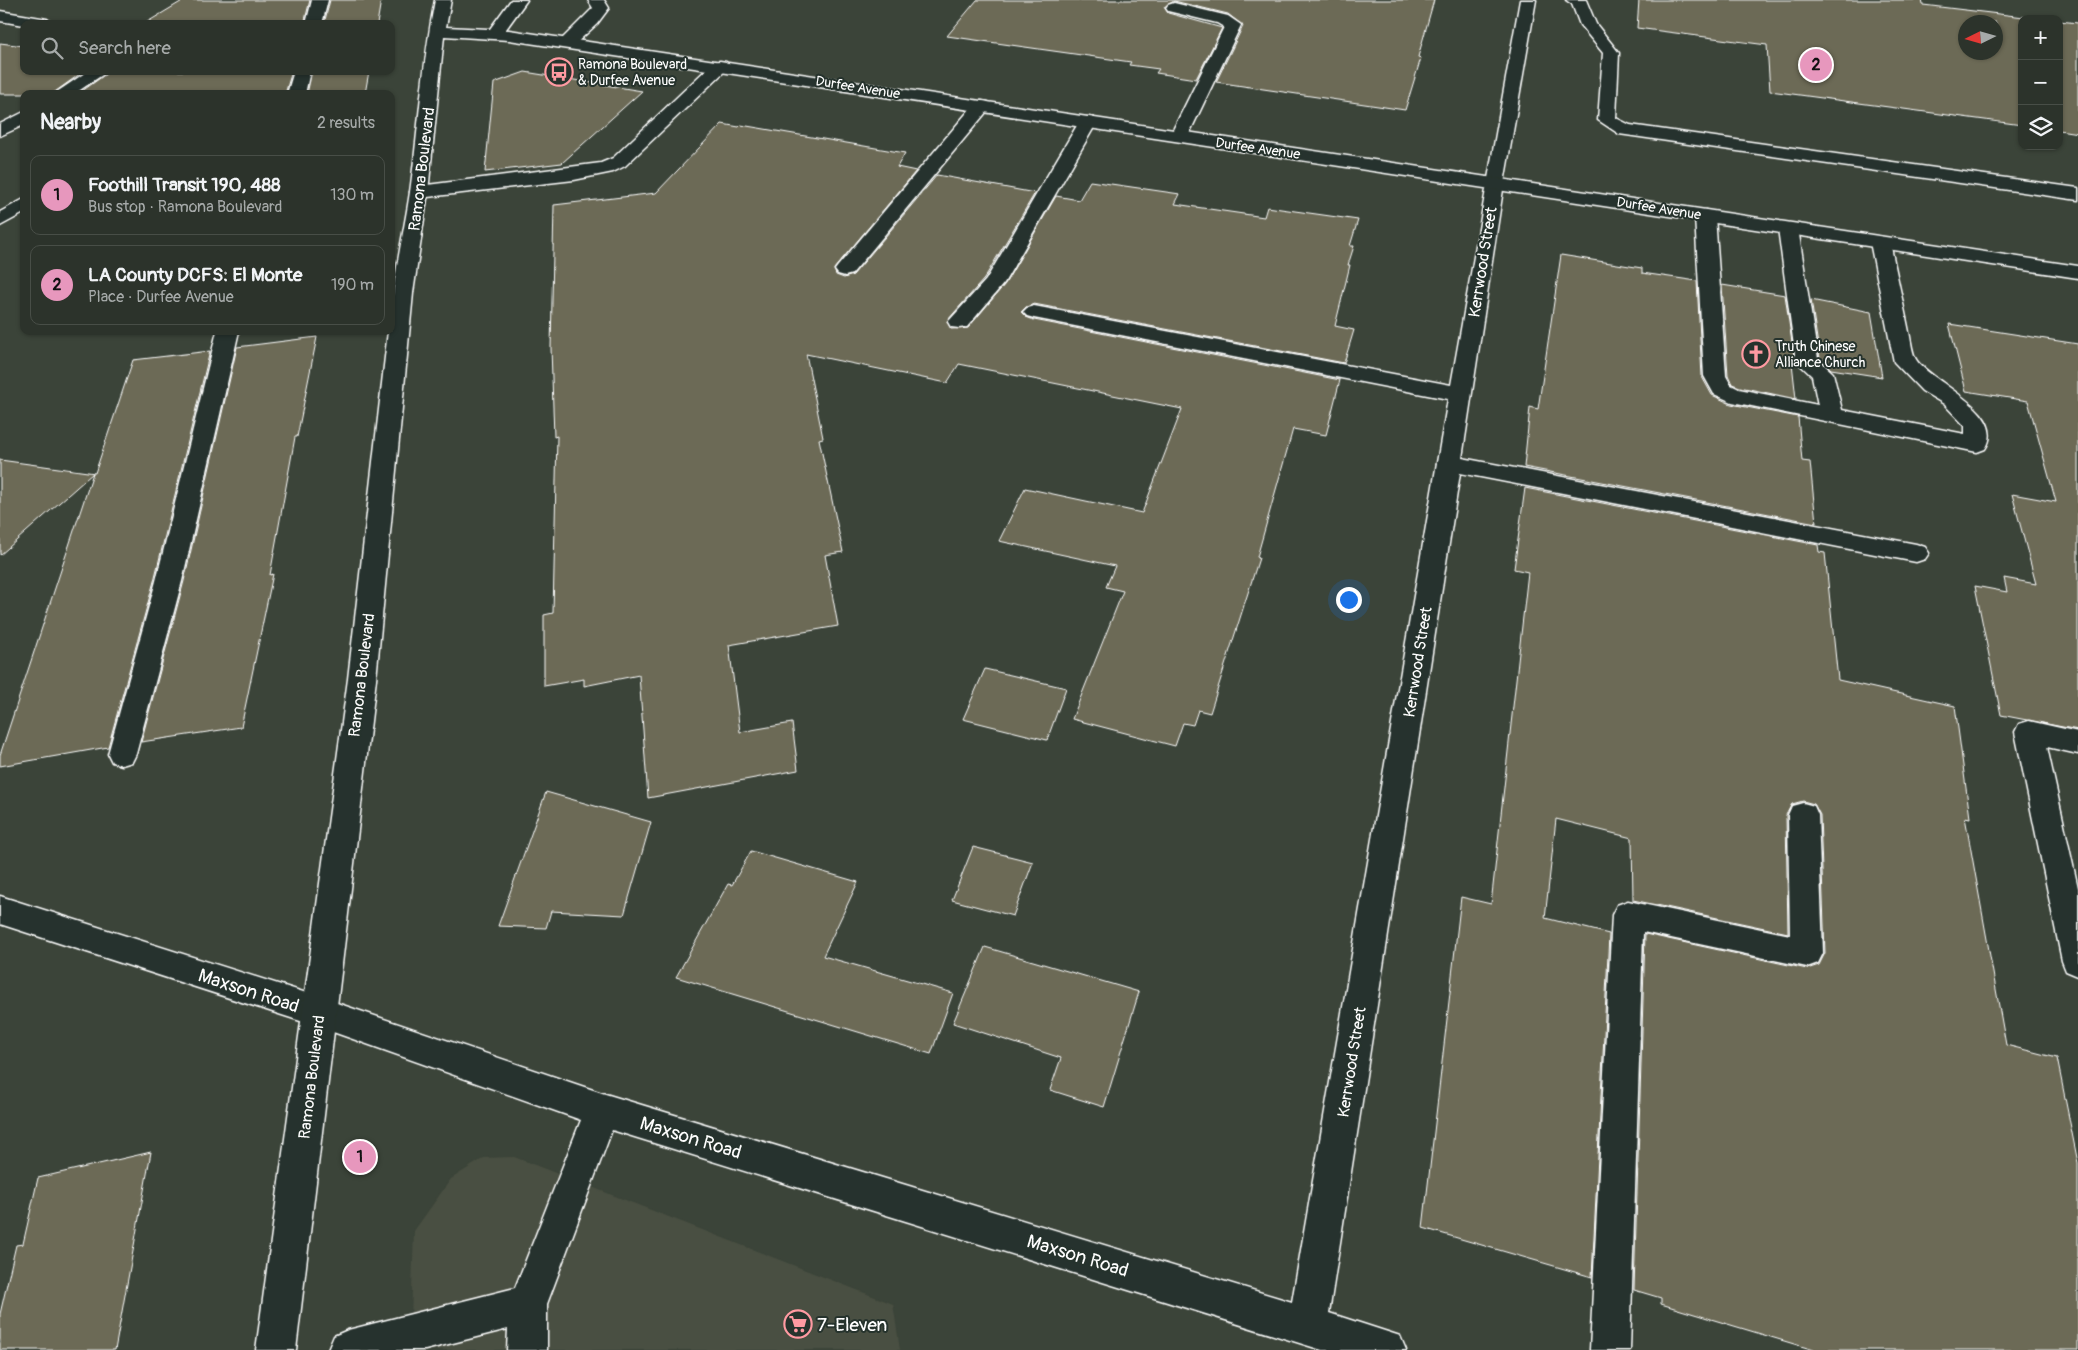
<!DOCTYPE html>
<html lang="en">
<head>
<meta charset="utf-8">
<style>
  :root { --surface:#2c332b; --page:#383f37; --text:#f1f3f6; --muted:#a6aaa9; --line:#484e47; --accent:#e797bd }
  body { margin:0; font-family:Pangolin,sans-serif; background:var(--page); color:var(--text) }
  .controls { position:absolute; right:15px; top:15px; display:grid; overflow:hidden; border-radius:10px; box-shadow:0 1px 4px #0004 }
  .controls button { width:45px; height:45px; display:grid; place-items:center; padding:0; border:0; border-bottom:1px solid var(--line); background:var(--surface); color:var(--text); font:25px sans-serif }
  .compass { position:absolute; left:1958px; top:15px; width:45px; height:45px; border-radius:50%; background:var(--surface); box-shadow:0 1px 4px #0004; rotate:265deg }
  .you { position:absolute; left:1348px; top:599px; width:18px; height:18px; margin:-12px; border:4px solid #fff; border-radius:50%; background:#1a73e8; box-shadow:0 0 0 8px #1a73e833 }
  .badge { display:grid; place-items:center; width:32px; height:32px; border-radius:50%; background:var(--accent); color:#111; font-size:16px; font-weight:700 }
  .pin { position:absolute; translate:-50% -50%; border:2px solid #fff; box-shadow:0 1px 5px #0006 }
  .list { margin:0; padding:0; list-style:none }
  h2 { display:flex; justify-content:space-between; align-items:center; height:65px; margin:0; padding:0 20px; font-size:21px }
  h2 small { font-size:16px; font-weight:400; color:var(--muted) }
  .list li { display:grid; grid-template-columns:32px 1fr auto; gap:15px; align-items:center; box-sizing:border-box; height:80px; margin:0 10px 10px; padding:0 10px; border:1px solid var(--line); border-radius:10px }
  .list b { display:block; font-size:19px; white-space:nowrap }
  .list p { margin:0; font-size:16px; white-space:nowrap; color:var(--muted) }
  .list em { font-size:16px; font-style:normal; color:var(--muted) }
  .icon { flex:none; width:28px; height:28px; fill:none; stroke:currentColor; stroke-width:2; stroke-linecap:round; stroke-linejoin:round }
  .map { position:relative; flex:none; width:2078px; height:1350px; overflow:hidden }
  .search { position:absolute; background:var(--surface); box-shadow:0 1px 4px #0004; left:20px; top:20px; width:375px; height:55px; display:flex; align-items:center; gap:12px; box-sizing:border-box; padding:0 18px; border-radius:10px; color:var(--muted); font-size:19px }
  .panel { position:absolute; background:var(--surface); box-shadow:0 1px 4px #0004; left:20px; top:90px; width:375px; height:245px; border-radius:10px }
  .map>svg:first-child { display:block }
</style>
</head>
<body>
<div class="map">
<svg width="2078" height="1350" viewBox="0 0 2078 1350">
  <rect width="100%" height="100%" fill="#3b4439"/>
  <filter id="ink" filterUnits="userSpaceOnUse"><feTurbulence type="fractalNoise" baseFrequency=".02" numOctaves="2"/><feDisplacementMap in="SourceGraphic" scale="10" xChannelSelector="R" yChannelSelector="G"/><feConvolveMatrix kernelMatrix="1 2 1 2 8 2 1 2 1" color-interpolation-filters="sRGB"/></filter>
  <g filter="url(#ink)">
    <polygon fill="#4a4f42" points="514,1157 893,1304 900,1350 410,1350 414,1231 451,1179 484,1158"/>
    <g fill="#6c6a56" stroke="#fff" fill-rule="evenodd">
      <polygon points="184,0 310,0 304,24 144,24"/>
      <polygon points="330,0 381,0 377,24 324,24"/>
      <polygon points="977,0 1434,0 1418,57 1421,58 1405,110 1216,82 1243,26 1228,14 1174,1 1164,7 1168,13 1222,28 1196,79 1156,73 1159,69 1129,65 1131,62 947,36"/>
      <path d="M1639,0H1922L1923,5L2041,19H2022V125L1770,91L1767,45L1637,28ZM1966,22H1996V52H1966Z"/>
      <polygon points="2059,21 2078,23 2078,133 2059,130"/>
      <polygon points="0,43 24,46 24,71 84,71 52,94 0,94"/>
      <polygon points="110,71 292,71 285,94 78,94"/>
      <polygon points="312,71 369,71 365,94 307,94"/>
      <polygon points="525,72 642,91 562,163 485,172 494,83"/>
      <polygon points="722,124 739,127 741,125 905,153 897,167 916,171 834,269 836,275 844,278 853,275 937,175 1035,193 984,279 947,321 951,329 968,328 1005,284 1056,196 1079,200 1090,181 1180,194 1175,204 1264,217 1267,207 1358,220 1350,246 1354,246 1348,265 1350,265 1335,326 1354,330 1344,363 1034,304 1026,307 1021,312 1026,317 1034,320 1340,380 1326,435 1293,429 1257,557 1259,558 1210,713 1198,710 1193,725 1183,723 1175,746 1072,719 1123,591 1106,587 1115,566 999,541 1025,488 1142,513 1182,409 959,364 947,383 806,354 823,438 819,439 843,552 825,555 838,626 729,645 740,732 792,723 798,770 648,798 639,675 584,686 584,679 544,686 544,615 553,613 557,436 554,437 551,348 554,205 656,193"/>
      <polygon points="1561,255 1642,268 1642,273 1697,281 1702,377 1712,395 1731,404 1798,417 1802,461 1810,462 1816,523 1524,467 1530,407 1538,409"/>
      <polygon points="1722,285 1785,295 1795,363 1792,363 1796,399 1740,387 1732,384 1728,375"/>
      <polygon points="1811,300 1871,312 1882,377 1831,369 1820,358"/>
      <polygon points="1949,324 2078,344 2078,730 2001,715 1975,586 2007,592 2004,578 2036,584 2012,494 2056,502 2028,401 1966,391"/>
      <polygon points="317,337 297,437 295,437 270,575 273,574 241,727 141,742 184,581 237,347"/>
      <polygon points="210,351 154,581 108,747 0,766 0,755 93,473 0,555 0,460 95,473 133,360"/>
      <polygon points="1525,488 1818,545 1819,552 1825,553 1838,680 1955,706 1970,818 1965,817 2006,1045 2057,1058 2078,1163 2078,1350 1814,1350 1661,1304 1661,1298 1634,1290 1645,934 1807,969 1819,965 1825,953 1820,815 1814,804 1803,801 1792,804 1786,815 1788,933 1633,900 1632,838 1556,819 1545,918 1609,934 1592,1277 1423,1228 1461,897 1491,904 1528,572 1514,569"/>
      <polygon points="985,669 1066,688 1047,740 963,719"/>
      <polygon points="546,792 651,822 624,915 551,911 546,928 498,926"/>
      <polygon points="973,847 1033,862 1013,916 952,900"/>
      <polygon points="751,851 858,882 823,956 953,993 931,1054 676,977 728,884 732,885"/>
      <polygon points="985,947 1139,992 1104,1107 1050,1090 1061,1058 953,1023"/>
      <polygon points="151,1152 115,1350 0,1350 0,1314 16,1245 23,1244 38,1178"/>
    </g>
    <g fill="none" stroke-linecap="round" stroke-linejoin="round">
      <g stroke="#fff" stroke-width="3">
        <g id="minor">
          <polygon points="312,0 328,0 322,24 306,24"/>
          <polygon points="511,0 527,0 501,36 489,36 487,33"/>
          <polygon points="588,0 604,0 609,8 597,24 573,46 561,46 559,43 561,40 593,8"/>
          <polygon points="1520,0 1536,0 1504,183 1462,458 1916,544 1925,547 1929,553 1925,559 1916,562 1460,473 1329,1313 1400,1336 1406,1350 1322,1350 612,1130 547,1304 547,1350 507,1350 508,1329 425,1350 328,1350 334,1336 348,1330 515,1288 581,1120 319,1027 0,924 0,896 319,997 602,1093 1292,1302 1448,399 1034,318 1027,316 1023,312 1027,308 1034,306 1451,385"/>
          <polygon points="1566,0 1586,0 1596,24 1619,53 1616,118 1630,125 2078,188 2078,200 1619,134 1598,120 1603,53 1580,25 1572,4"/>
          <polygon points="1174,3 1228,16 1241,25 1188,136 1185,140 1173,140 1170,136 1224,27 1217,23 1168,11 1166,8 1168,5"/>
          <polygon points="0,11 47,19 55,24 24,25 0,21"/>
          <polygon points="720,61 726,62 728,66 726,70 625,166 613,172 574,180 419,198 412,196 410,192 412,188 419,186 601,163 613,158 714,62"/>
          <polygon points="88,71 108,71 74,94 54,94"/>
          <polygon points="294,71 310,71 305,94 287,94"/>
          <polygon points="982,101 988,102 991,106 988,110 852,274 845,276 838,274 835,270 838,266 976,102"/>
          <polygon points="24,112 24,125 0,136 0,124"/>
          <polygon points="1088,117 1094,118 1097,122 1004,283 967,327 959,328 951,327 948,322 986,280 1079,122 1082,118"/>
          <polygon points="24,199 24,213 0,226 0,212"/>
          <path d="M1705,210L1712,212L1715,216L1726,376L1731,385L1739,389L1818,405L1812,376L1796,361L1778,228L1781,224H1795L1798,228L1818,359L1833,373L1842,410L1965,434V426L1944,404L1922,391L1894,362L1870,242L1873,238H1887L1890,242C1896,272 1903,302 1909,332C1911,340 1912,355 1917,361C1934,384 2009,413 1985,449L1977,452L1732,402L1714,394L1704,376L1695,216L1698,212Z"/>
          <polygon points="217,331 239,331 182,581 136,754 132,762 122,765 112,762 108,754 156,581"/>
          <polygon points="2029,721 2078,732 2078,754 2047,747 2078,888 2078,976 2066,971 2062,961 2015,732 2019,724"/>
          <polygon points="1803,803 1814,806 1818,815 1823,953 1818,963 1807,967 1643,932 1630,1350 1590,1350 1612,915 1617,905 1628,901 1790,935 1788,815 1792,806"/>
        </g>
      </g>
      <g stroke="#fff" stroke-width="3">
        <path id="major" d="M435,0H451L446,27L509,30L2078,266V278L509,40L444,36L428,192L413,293L376,679L296,1350H256L348,679L388,331H391C391,284 403,239 410,192C419,128 422,63 435,0Z"/>
      </g>
      <use href="#minor" fill="#26332d" fill-rule="evenodd"/>
      <use href="#major" fill="#26332d" fill-rule="evenodd"/>
    </g>
  </g>
  <defs>
    <g id="bus-ring" transform="scale(1.4375)"><circle r="9.5" fill="#26332d" stroke="#ff9aa2" stroke-width="1.5"/><path d="M-5-6H5V4H4V6H2V4H-2V6H-4V4H-5ZM-3.5-4V0h7V-4ZM-3.5 1.2v1.5H-2V1.2ZM2 1.2v1.5H3.5V1.2Z" fill="#ff9aa2"/></g>
    <g id="church-ring" transform="scale(1.4375)"><circle r="9.5" fill="#26332d" stroke="#ff9aa2" stroke-width="1.5"/><path d="M-1.2-6h2.4v3.5h3.3v2.4h-3.3V6h-2.4V-.1h-3.3v-2.4h3.3Z" fill="#ff9aa2"/></g>
    <g id="supermarket-ring" transform="scale(1.4375)"><circle r="9.5" fill="#26332d" stroke="#ff9aa2" stroke-width="1.5"/><path d="M-6-5.5h2.5l.6 2H6L4.5 2H-2.5L-4.4-4H-6ZM-1.5 3.2a1.3 1.3 0 1 0 .1 0ZM3 3.2a1.3 1.3 0 1 0 .1 0Z" fill="#ff9aa2"/></g>
  </defs>
  <g fill-rule="evenodd">
    <use href="#bus-ring" x="559" y="72"/>
    <use href="#church-ring" x="1756" y="354"/>
    <use href="#supermarket-ring" x="798" y="1324"/>
  </g>
  <g text-anchor="middle" stroke-width="4" stroke-linejoin="round" paint-order="stroke">
    <g font-size="14" fill="#fff" stroke="#26332d" text-anchor="start">
      <text x="578" y="69">Ramona Boulevard<tspan x="578" dy="16">&amp; Durfee Avenue</tspan></text>
      <text x="1775" y="351">Truth Chinese<tspan x="1775" dy="16">Alliance Church</tspan></text>
    </g>
    <g font-size="14" fill="#fff" stroke="#26332d">
      <text transform="translate(858 87) rotate(9)" y="5">Durfee Avenue</text>
      <text transform="translate(1258 148) rotate(8)" y="5">Durfee Avenue</text>
      <text transform="translate(1659 208) rotate(9)" y="5">Durfee Avenue</text>
    </g>
    <g font-size="16" fill="#fff" stroke="#26332d">
      <text transform="translate(421 169) rotate(-83)" y="6">Ramona Boulevard</text>
      <text transform="translate(1482 262) rotate(-81)" y="6">Kerrwood Street</text>
      <text transform="translate(1417 662) rotate(-81)" y="6">Kerrwood Street</text>
      <text transform="translate(361 675) rotate(-83)" y="6">Ramona Boulevard</text>
      <text transform="translate(1351 1062) rotate(-81)" y="6">Kerrwood Street</text>
      <text transform="translate(311 1077) rotate(-83)" y="6">Ramona Boulevard</text>
    </g>
    <g font-size="19" fill="#fff" stroke="#26332d">
      <text transform="translate(249 990) rotate(18)" y="7">Maxson Road</text>
      <text transform="translate(691 1137) rotate(17)" y="7">Maxson Road</text>
      <text transform="translate(1078 1255) rotate(17)" y="7">Maxson Road</text>
    </g>
    <g font-size="19" fill="#fff" stroke="#26332d" text-anchor="start">
      <text x="817" y="1331">7-Eleven</text>
    </g>
  </g>
</svg>
<div class="controls">
<button>+</button>
<button>−</button>
<button><svg class="icon" aria-label="layers" viewBox="0 0 24 24"><path d="M12 4l9 5-9 5-9-5zM3 14l9 5 9-5"/></svg></button>
</div>
<svg class="compass" viewBox="-18 -18 36 36"><path d="M0-13l5 13h-10z" fill="#e53935"/><path d="M0 13l5-13h-10z" fill="#a6aaa9"/></svg>
<div class="you"></div>
<div class="pin badge" style="left:360px;top:1157px">1</div>
<div class="pin badge" style="left:1816px;top:65px">2</div>
<div class="search"><svg class="icon" aria-label="search" viewBox="0 0 24 24"><circle cx="10" cy="10" r="6"/><path d="M15 15l6 6"/></svg>Search here</div>
<section class="panel">
<h2>Nearby<small>2 results</small></h2>
<ul class="list">
<li><span class="badge">1</span><div><b>Foothill Transit 190, 488</b><p>Bus stop · Ramona Boulevard</p></div><em>130 m</em></li>
<li><span class="badge">2</span><div><b>LA County DCFS: El Monte</b><p>Place · Durfee Avenue</p></div><em>190 m</em></li>
</ul>
</section>
</div>
</body>
</html>
